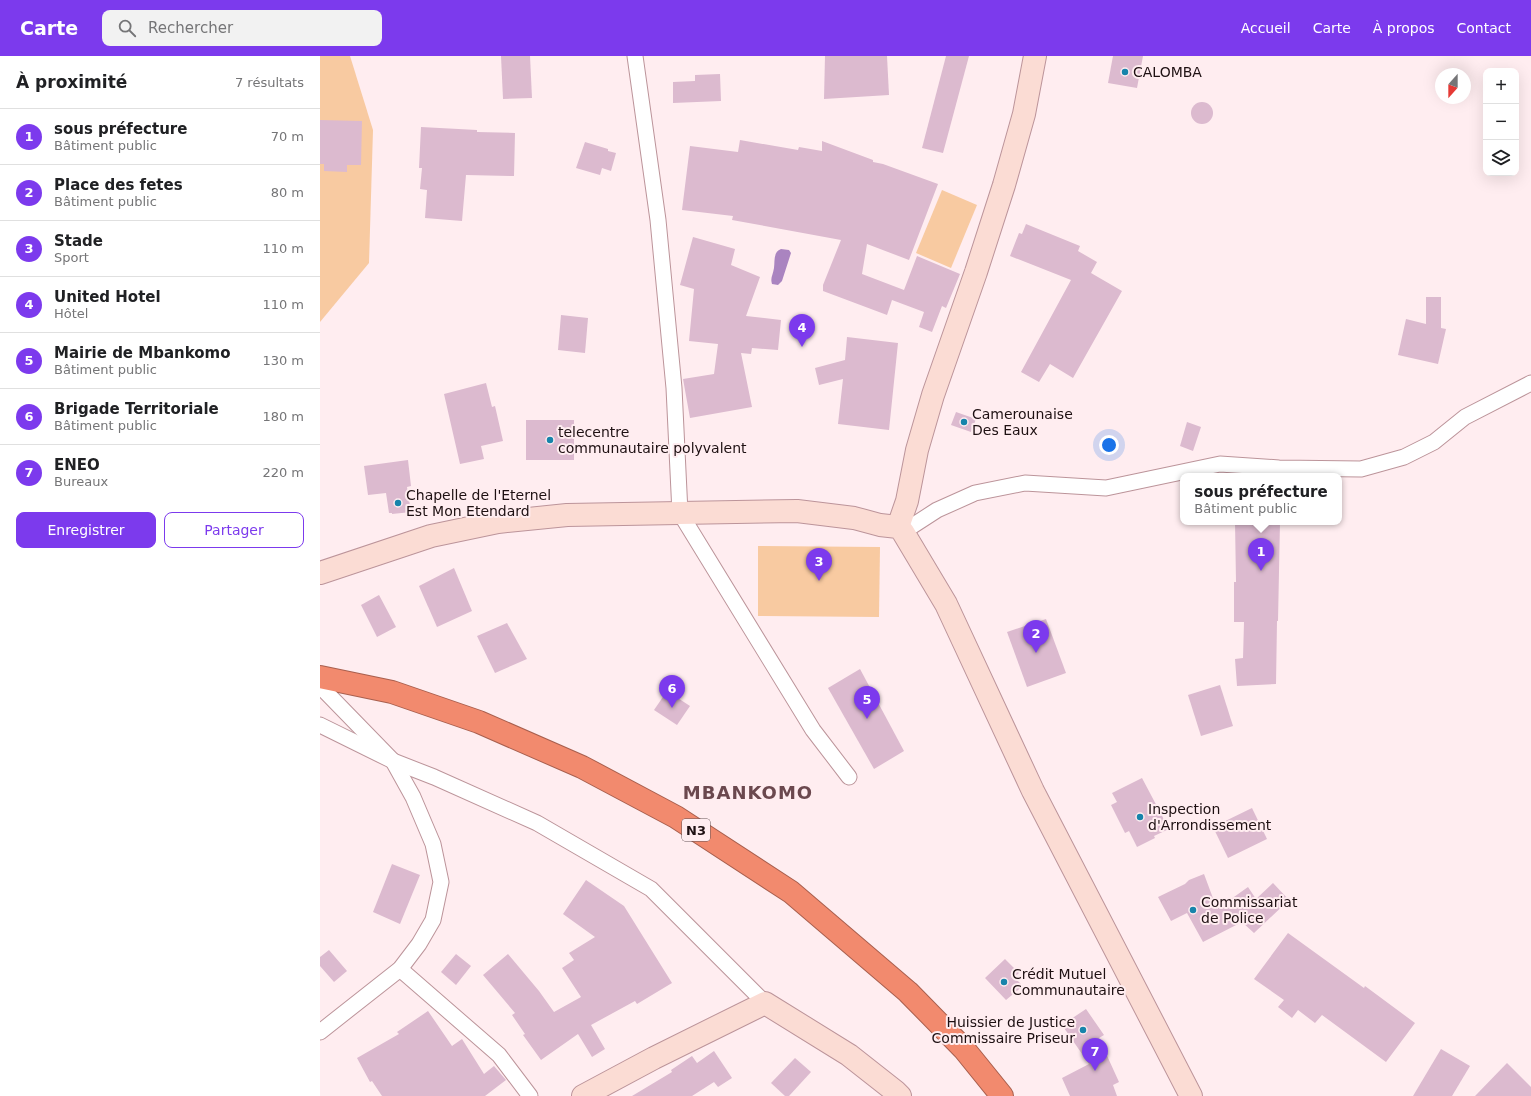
<!DOCTYPE html>
<html lang="fr">
<head>
<meta charset="utf-8">
<style>
  :root { --surface:#fff; --page:#f2f2f2; --text:#202124; --muted:#757577; --line:#e0e0e0; --accent:#7c3aed }
  body { margin:0; font-family:"DejaVu Sans",sans-serif; background:var(--page); color:var(--text) }
  .controls { position:absolute; right:12px; top:12px; display:grid; overflow:hidden; border-radius:8px; box-shadow:0 4px 16px #0002 }
  .controls button { width:36px; height:36px; display:grid; place-items:center; padding:0; border:0; border-bottom:1px solid var(--line); background:var(--surface); color:var(--text); font:20px sans-serif }
  .compass { position:absolute; left:1115px; top:12px; width:36px; height:36px; border-radius:50%; background:var(--surface); box-shadow:0 4px 16px #0002; rotate:201deg }
  .you { position:absolute; left:789px; top:389px; width:14px; height:14px; margin:-10px; border:3px solid #fff; border-radius:50%; background:#1a73e8; box-shadow:0 0 0 6px #1a73e833 }
  .badge { display:grid; place-items:center; width:26px; height:26px; border-radius:50%; background:var(--accent); color:#fff; font-size:13px; font-weight:700 }
  .pin { position:absolute; translate:-50% -33px; filter:drop-shadow(0 1px 2px #0008) }
  .pin::after { content:''; position:absolute; top:21px; width:14px; height:12px; background:inherit; clip-path:polygon(0 0,100% 0,50% 100%) }
  .popup { position:absolute; left:860px; top:417px; width:162px; height:52px; box-sizing:border-box; display:grid; place-content:center; border-radius:8px; background:var(--surface); filter:drop-shadow(0 1px 3px #0005); font-size:13px; white-space:nowrap; color:var(--muted) }
  .popup b { font-size:15px; color:var(--text) }
  .popup::after { content:''; position:absolute; left:50%; top:100%; margin-left:-8px; border:8px solid transparent; border-top-color:var(--surface) }
  .list { margin:0; padding:0; list-style:none }
  h2 { display:flex; justify-content:space-between; align-items:center; height:52px; margin:0; padding:0 16px; font-size:17px }
  h2 small { font-size:13px; font-weight:400; color:var(--muted) }
  .list li { display:grid; grid-template-columns:26px 1fr auto; gap:12px; align-items:center; box-sizing:border-box; height:56px; padding:0 16px; border-top:1px solid var(--line) }
  .list b { display:block; font-size:15px; white-space:nowrap }
  .list p { margin:0; font-size:13px; white-space:nowrap; color:var(--muted) }
  .list em { font-size:13px; font-style:normal; color:var(--muted) }
  .actions { display:flex; gap:8px; padding:12px 16px }
  .actions a { flex:1; padding:9px 0; border:1px solid var(--accent); border-radius:8px; text-align:center; font-size:14px; color:var(--accent) }
  .actions .main { background:var(--accent); color:#fff }
  .icon { flex:none; width:22px; height:22px; fill:none; stroke:currentColor; stroke-width:2; stroke-linecap:round; stroke-linejoin:round }
  .map { position:relative; flex:none; width:1211px; height:1040px; overflow:hidden }
  header { display:flex; align-items:center; gap:24px; box-sizing:border-box; height:56px; padding:0 20px; background:var(--accent); color:#fff }
  header strong { font-size:19px }
  nav { display:flex; gap:22px; margin-inline-start:auto; font-size:14px }
  .search { width:280px; height:36px; background:var(--page); display:flex; align-items:center; gap:10px; box-sizing:border-box; padding:0 14px; border-radius:8px; color:var(--muted); font-size:15px }
  main { display:flex }
  aside { flex:1; background:var(--surface) }
  .map>svg:first-child { display:block }
</style>
</head>
<body>
<header>
<strong>Carte</strong>
<div class="search"><svg class="icon" aria-label="search" viewBox="0 0 24 24"><circle cx="10" cy="10" r="6"/><path d="M15 15l6 6"/></svg>Rechercher</div>
<nav><a>Accueil</a><a>Carte</a><a>À propos</a><a>Contact</a></nav>
</header>
<main>
<aside>
<h2>À proximité<small>7 résultats</small></h2>
<ul class="list">
<li><span class="badge">1</span><div><b>sous préfecture</b><p>Bâtiment public</p></div><em>70 m</em></li>
<li><span class="badge">2</span><div><b>Place des fetes</b><p>Bâtiment public</p></div><em>80 m</em></li>
<li><span class="badge">3</span><div><b>Stade</b><p>Sport</p></div><em>110 m</em></li>
<li><span class="badge">4</span><div><b>United Hotel</b><p>Hôtel</p></div><em>110 m</em></li>
<li><span class="badge">5</span><div><b>Mairie de Mbankomo</b><p>Bâtiment public</p></div><em>130 m</em></li>
<li><span class="badge">6</span><div><b>Brigade Territoriale</b><p>Bâtiment public</p></div><em>180 m</em></li>
<li><span class="badge">7</span><div><b>ENEO</b><p>Bureaux</p></div><em>220 m</em></li>
</ul>
<div class="actions"><a class="main">Enregistrer</a><a>Partager</a></div>
</aside>
<div class="map">
<svg width="1211" height="1040" viewBox="0 0 1211 1040">
  <rect width="100%" height="100%" fill="#ffedf0"/>
  <g fill="#f8caa1">
    <polygon points="0,0 30,0 53,74 49,207 0,266"/>
    <polygon points="622,134 657,149 631,212 596,197"/>
    <polygon points="438,490 560,491 559,561 438,560"/>
  </g>
  <path fill="#aa84c0" d="M461,193L469,194L471,197L462,225L458,229L452,228C450,222 453,219 454,212C455,205 453,196 461,193Z"/>
  <g fill="#dcbacf">
    <polygon points="181,0 210,0 212,42 183,43"/>
    <polygon points="505,0 567,0 569,39 504,43"/>
    <polygon points="626,0 649,0 623,97 602,92"/>
    <polygon points="793,0 823,0 817,32 788,27"/>
    <polygon points="400,18 401,45 353,47 353,26 375,25 375,19"/>
    <circle cx="882" cy="57" r="11"/>
    <polygon points="0,64 42,65 41,109 27,109 27,116 4,115 4,108 0,108"/>
    <polygon points="101,71 157,74 157,76 195,77 194,120 146,119 142,165 105,162 107,134 100,133 102,112 99,112"/>
    <polygon points="420,84 478,94 479,91 502,95 502,85 553,104 553,106 563,108 618,128 589,204 547,188 542,218 584,234 597,200 640,218 626,252 622,250 612,276 599,271 604,256 572,244 567,259 503,235 503,229 521,184 412,164 413,160 362,154 370,90 418,96"/>
    <polygon points="265,86 288,93 288,95 296,97 291,115 282,112 280,119 256,112"/>
    <polygon points="706,168 760,190 758,195 777,206 771,217 802,235 753,322 730,308 719,326 701,316 751,224 690,200 699,177 702,178"/>
    <polygon points="373,181 415,193 411,209 440,221 426,260 461,264 458,294 432,292 431,298 421,297 432,351 370,362 363,323 394,318 398,288 369,285 374,233 360,229"/>
    <polygon points="1106,241 1121,241 1121,272 1126,273 1118,308 1078,299 1086,263 1106,268"/>
    <polygon points="241,259 268,262 265,297 238,294"/>
    <polygon points="527,281 578,287 569,374 518,368 523,323 499,329 495,312 525,304"/>
    <polygon points="166,327 172,351 175,350 183,385 161,390 164,403 140,408 124,338"/>
    <polygon points="636,356 656,363 651,376 631,369"/>
    <rect x="206" y="364" width="48" height="40"/>
    <polygon points="867,366 881,371 873,395 860,390"/>
    <polygon points="88,404 91,430 87,431 91,456 72,458 72,457 69,457 66,437 48,439 44,410"/>
    <polygon points="915,466 960,466 958,565 957,565 956,628 917,630 915,603 923,602 924,566 914,566 914,526 916,526"/>
    <polygon points="134,512 152,555 117,571 99,530"/>
    <polygon points="59,539 76,571 57,581 41,549"/>
    <polygon points="726,563 746,617 707,631 687,576"/>
    <polygon points="187,567 207,603 175,617 157,580"/>
    <polygon points="540,613 584,695 554,713 508,632"/>
    <polygon points="900,629 913,670 881,680 868,639"/>
    <polygon points="347,635 370,650 357,669 334,654"/>
    <polygon points="822,722 849,773 834,780 835,782 817,791 809,775 805,777 791,749 797,746 792,737"/>
    <polygon points="932,752 947,783 908,802 893,771"/>
    <polygon points="72,808 100,819 80,868 53,856"/>
    <polygon points="884,818 897,853 928,831 936,843 953,827 969,844 934,877 922,866 883,886 867,857 851,865 838,841 865,828 869,824"/>
    <polygon points="266,824 304,850 352,927 317,948 315,945 271,969 285,993 272,1001 258,978 221,1004 203,979 205,978 192,959 195,957 163,919 188,898 219,935 234,956 261,941 242,912 254,904 249,897 275,881 243,858"/>
    <polygon points="968,877 1044,932 1045,930 1095,967 1066,1006 1002,959 995,967 978,954 972,962 958,951 964,944 934,923"/>
    <polygon points="9,894 27,915 14,926 0,910 0,901"/>
    <polygon points="136,898 151,910 136,929 121,916"/>
    <polygon points="685,903 699,917 694,921 703,930 686,944 665,922"/>
    <polygon points="766,953 784,979 779,982 799,1026 793,1029 797,1040 750,1040 742,1022 769,1008 742,969"/>
    <polygon points="108,955 132,990 142,983 164,1018 174,1010 186,1024 165,1040 62,1040 52,1025 50,1026 37,1002 79,978 77,976"/>
    <polygon points="1121,993 1150,1010 1132,1040 1093,1040"/>
    <polygon points="394,995 412,1022 398,1031 394,1026 372,1040 312,1040 352,1016 351,1014 372,1000 377,1007"/>
    <polygon points="475,1002 491,1016 469,1040 465,1040 451,1027"/>
    <polygon points="1187,1007 1211,1031 1211,1040 1155,1040"/>
  </g>
  <g fill="none" stroke-linecap="round" stroke-linejoin="round">
    <g stroke="#bc949a" stroke-width="17">
      <g id="street">
        <polyline points="315,0 338,164 354,332 360,457 493,674 529,721"/>
        <polyline points="583,476 617,454 655,437 705,427 786,432 900,408 959,412 1041,413 1084,401 1114,386 1145,361 1211,327"/>
        <polyline points="0,630 73,705 93,741 113,788 121,826 113,864 99,888 80,913 0,976"/>
        <polyline points="0,669 73,705 114,721 217,767 331,833 445,947"/>
        <polyline points="80,913 179,999 210,1040"/>
      </g>
    </g>
    <g stroke="#bc949a" stroke-width="24">
      <g id="secondary">
        <polyline points="578,471 587,445 597,394 613,339 656,216 684,129 704,58 715,0"/>
        <polyline points="0,517 111,480 178,466 247,459 477,455 534,462 560,469 578,471 583,476 626,548 713,735 871,1040"/>
        <polyline points="263,1040 334,1002 445,947 529,999 576,1036 580,1040"/>
      </g>
    </g>
    <g stroke="#a85f4e" stroke-width="24">
      <polyline id="highway" points="0,621 72,636 159,666 262,711 356,761 471,836 588,936 644,993 682,1040"/>
    </g>
    <use href="#street" stroke="#fff" stroke-width="15"/>
    <use href="#secondary" stroke="#fbdcd4" stroke-width="22"/>
    <use href="#highway" stroke="#f28a6e" stroke-width="22"/>
  </g>
  <g fill="#1784ab" stroke="#ffedf0" stroke-width="1.5">
    <circle cx="805" cy="16" r="4"/>
    <circle cx="644" cy="366" r="4"/>
    <circle cx="230" cy="384" r="4"/>
    <circle cx="78" cy="447" r="4"/>
    <circle cx="820" cy="761" r="4"/>
    <circle cx="873" cy="854" r="4"/>
    <circle cx="684" cy="926" r="4"/>
    <circle cx="763" cy="974" r="4"/>
  </g>
  <g text-anchor="middle" stroke-width="4" stroke-linejoin="round" paint-order="stroke">
    <rect fill="#ffedf0" stroke="#625255" stroke-width="1" x="362" y="763" width="28" height="22" rx="3"/>
    <g font-size="13" font-weight="bold" fill="#1e1012">
      <text x="376" y="779">N3</text>
    </g>
    <g font-size="14" fill="#1e1012" stroke="#ffedf0" text-anchor="start">
      <text x="813" y="21">CALOMBA</text>
      <text x="652" y="363">Camerounaise<tspan x="652" dy="16">Des Eaux</tspan></text>
      <text x="238" y="381">telecentre<tspan x="238" dy="16">communautaire polyvalent</tspan></text>
      <text x="86" y="444">Chapelle de l'Eternel<tspan x="86" dy="16">Est Mon Etendard</tspan></text>
      <text x="828" y="758">Inspection<tspan x="828" dy="16">d'Arrondissement</tspan></text>
      <text x="881" y="851">Commissariat<tspan x="881" dy="16">de Police</tspan></text>
      <text x="692" y="923">Crédit Mutuel<tspan x="692" dy="16">Communautaire</tspan></text>
      <text x="755" y="971" text-anchor="end">Huissier de Justice<tspan x="755" dy="16">Commissaire Priseur</tspan></text>
    </g>
    <g font-size="18" font-weight="bold" letter-spacing="1" fill="#6b484e" stroke="#ffedf0">
      <text x="428" y="743">MBANKOMO</text>
    </g>
  </g>
</svg>
<div class="controls">
<button>+</button>
<button>−</button>
<button><svg class="icon" aria-label="layers" viewBox="0 0 24 24"><path d="M12 4l9 5-9 5-9-5zM3 14l9 5 9-5"/></svg></button>
</div>
<svg class="compass" viewBox="-18 -18 36 36"><path d="M0-13l5 13h-10z" fill="#e53935"/><path d="M0 13l5-13h-10z" fill="#757577"/></svg>
<div class="you"></div>
<div class="pin badge" style="left:941px;top:515px">1</div>
<div class="popup"><b>sous préfecture</b>Bâtiment public</div>
<div class="pin badge" style="left:716px;top:597px">2</div>
<div class="pin badge" style="left:499px;top:525px">3</div>
<div class="pin badge" style="left:482px;top:291px">4</div>
<div class="pin badge" style="left:547px;top:663px">5</div>
<div class="pin badge" style="left:352px;top:652px">6</div>
<div class="pin badge" style="left:775px;top:1015px">7</div>
</div>
</main>
</body>
</html>
